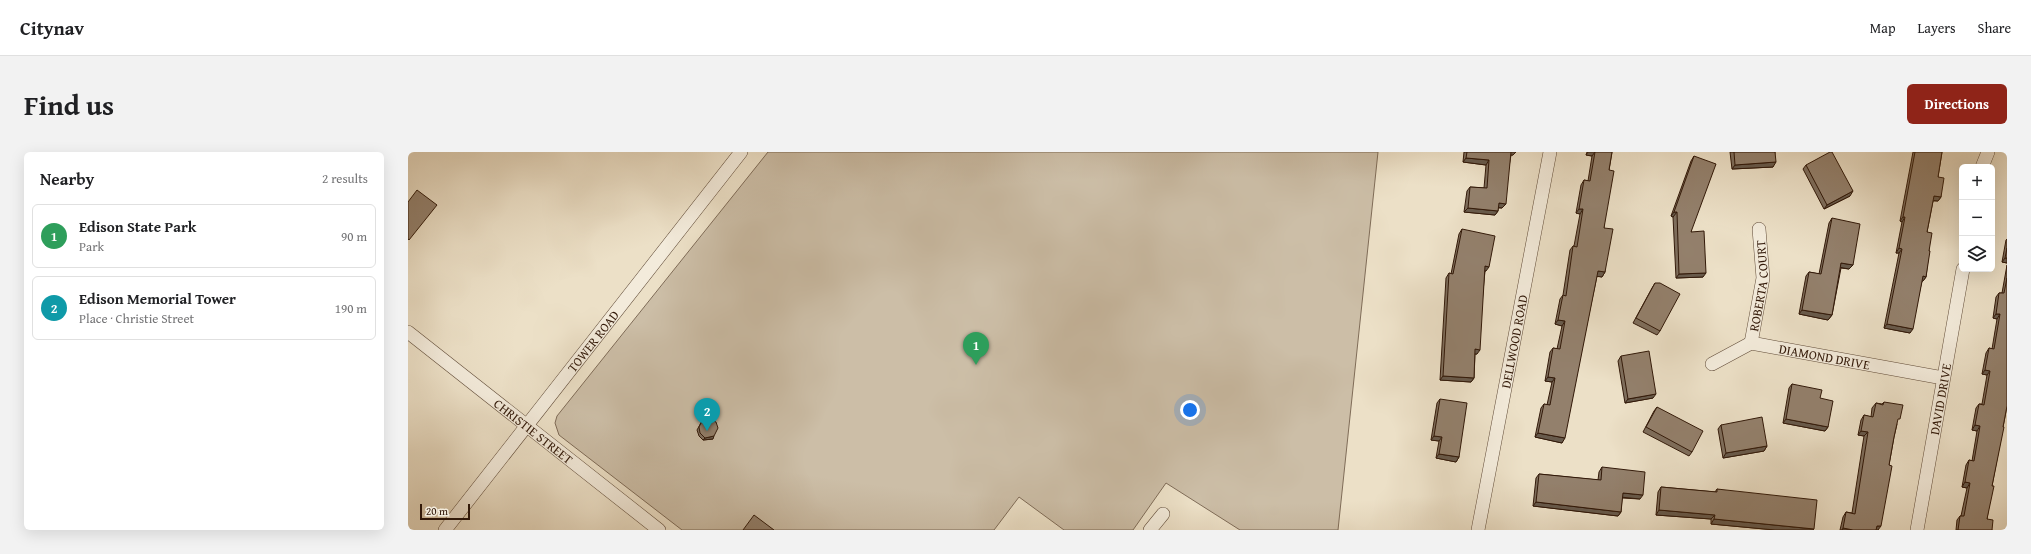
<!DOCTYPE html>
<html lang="en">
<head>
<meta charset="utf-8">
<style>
  :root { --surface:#fff; --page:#f2f2f2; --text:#202124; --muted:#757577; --line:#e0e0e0; --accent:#8f2418 }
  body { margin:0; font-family:"Gentium Book Plus",serif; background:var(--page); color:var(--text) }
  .controls { position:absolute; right:12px; top:12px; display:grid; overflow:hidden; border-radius:6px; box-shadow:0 4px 16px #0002 }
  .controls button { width:36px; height:36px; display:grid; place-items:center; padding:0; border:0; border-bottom:1px solid var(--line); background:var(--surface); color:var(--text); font:20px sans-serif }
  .scale { position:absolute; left:12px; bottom:10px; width:50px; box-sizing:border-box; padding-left:4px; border:2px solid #321909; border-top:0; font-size:11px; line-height:14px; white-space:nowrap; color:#321909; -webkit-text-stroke:3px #f3ebdb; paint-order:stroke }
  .you { position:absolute; left:782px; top:258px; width:14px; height:14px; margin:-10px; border:3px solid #fff; border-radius:50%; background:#1a73e8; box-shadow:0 0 0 6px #1a73e833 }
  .badge { display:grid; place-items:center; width:26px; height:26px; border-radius:50%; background:var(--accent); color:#fff; font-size:13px; font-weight:700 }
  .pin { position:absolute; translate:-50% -33px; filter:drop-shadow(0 1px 2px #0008) }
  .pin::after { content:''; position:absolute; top:21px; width:14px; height:12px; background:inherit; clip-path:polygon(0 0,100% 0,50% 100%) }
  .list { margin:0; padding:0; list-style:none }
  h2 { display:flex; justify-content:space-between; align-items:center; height:52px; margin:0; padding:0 16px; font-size:17px }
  h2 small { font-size:13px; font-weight:400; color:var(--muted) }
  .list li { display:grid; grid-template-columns:26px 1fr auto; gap:12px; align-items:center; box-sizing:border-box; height:64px; margin:0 8px 8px; padding:0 8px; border:1px solid var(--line); border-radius:6px }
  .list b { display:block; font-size:15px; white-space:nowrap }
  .list p { margin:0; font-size:13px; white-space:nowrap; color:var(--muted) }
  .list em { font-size:13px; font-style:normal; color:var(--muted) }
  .icon { flex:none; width:22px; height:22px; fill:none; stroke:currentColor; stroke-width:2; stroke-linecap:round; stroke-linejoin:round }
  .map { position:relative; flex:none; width:1599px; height:378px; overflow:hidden; border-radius:6px }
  header { display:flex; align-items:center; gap:24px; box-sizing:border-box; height:56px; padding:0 20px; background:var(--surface); border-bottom:1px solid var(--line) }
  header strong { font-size:19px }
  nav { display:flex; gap:22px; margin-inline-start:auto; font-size:14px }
  .intro { display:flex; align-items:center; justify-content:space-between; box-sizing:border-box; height:96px; padding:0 24px }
  h1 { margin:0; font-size:28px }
  .button { padding:10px 18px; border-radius:6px; background:var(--accent); color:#fff; font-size:14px; font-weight:700 }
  main { display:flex; gap:24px; padding:0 24px }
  aside { flex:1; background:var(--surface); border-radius:6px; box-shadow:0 4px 16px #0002 }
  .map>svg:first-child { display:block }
</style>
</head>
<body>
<header>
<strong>Citynav</strong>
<nav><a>Map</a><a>Layers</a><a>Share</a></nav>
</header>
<div class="intro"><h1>Find us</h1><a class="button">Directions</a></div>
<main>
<aside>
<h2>Nearby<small>2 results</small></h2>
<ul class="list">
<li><span class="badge" style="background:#2e9e5b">1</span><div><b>Edison State Park</b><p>Park</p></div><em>90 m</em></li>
<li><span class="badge" style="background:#0f9aa8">2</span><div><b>Edison Memorial Tower</b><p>Place · Christie Street</p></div><em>190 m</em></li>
</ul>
</aside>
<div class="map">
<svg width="1599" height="378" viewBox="0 0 1599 378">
  <rect width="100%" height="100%" fill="#ece0c7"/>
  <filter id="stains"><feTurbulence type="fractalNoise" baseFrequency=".005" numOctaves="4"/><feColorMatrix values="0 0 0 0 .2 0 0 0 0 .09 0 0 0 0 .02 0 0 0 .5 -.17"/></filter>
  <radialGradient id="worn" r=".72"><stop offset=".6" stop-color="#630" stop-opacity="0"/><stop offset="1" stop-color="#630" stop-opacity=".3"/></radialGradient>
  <polygon fill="#ccbea7" stroke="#7f6c58" points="360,0 970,0 930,378 832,378 758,331 725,378 656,378 611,345 586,378 274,378 151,283 147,271 149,264"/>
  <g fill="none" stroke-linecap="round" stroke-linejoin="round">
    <g stroke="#604b38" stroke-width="14">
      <g id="minor">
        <polyline points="1574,15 1580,0"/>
        <path id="s1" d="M0,180L251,378"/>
        <path id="s2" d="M1343,191L1355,126L1351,77"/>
        <path id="s3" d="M1304,212L1343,191L1535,226"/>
        <path id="s4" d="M37,378L333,0"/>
        <polyline points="742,378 755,362"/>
        <path id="s5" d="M1070,378L1142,0"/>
        <path id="s6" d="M1509,378L1555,117"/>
      </g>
    </g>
    <use href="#minor" stroke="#f3ebdb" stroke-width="13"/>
  </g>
  <g fill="#7e6e5d" stroke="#321909">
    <polygon points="1056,0 1108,0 1105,3 1103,3 1094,56 1090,56 1090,59 1087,63 1056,60 1059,39 1062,35 1076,36 1078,13 1055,10"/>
    <polygon points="1179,0 1204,0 1201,18 1196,76 1197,120 1194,125 1189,124 1154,291 1127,285 1133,256 1136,252 1139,253 1144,230 1137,229 1142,200 1145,196 1149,197 1154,174 1147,172 1152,147 1155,143 1162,98 1165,94 1166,94 1172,62 1168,61 1173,33 1176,28 1180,29 1184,4 1178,3"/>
    <polygon points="1322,0 1367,0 1365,15 1324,17"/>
    <polygon points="1505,0 1534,0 1530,25 1533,45 1530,49 1525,49 1519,80 1521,99 1518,125 1515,129 1514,129 1502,181 1476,176 1491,101 1488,101 1494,70 1492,69"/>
    <polygon points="1286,4 1283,80 1295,125 1268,126 1265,65 1263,64 1283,9"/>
    <polygon points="1398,13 1442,44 1416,57 1395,17"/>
    <polygon points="1424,66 1445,113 1441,117 1433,116 1424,163 1420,168 1391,162 1398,124 1401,120 1411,122 1421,71"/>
    <polygon points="1054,77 1078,119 1077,119 1069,202 1067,202 1066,226 1063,230 1032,228 1038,126 1041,121 1043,122 1051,82"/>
    <polygon points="1599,87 1599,111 1594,110 1598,88"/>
    <polygon points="1599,113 1599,254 1584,334 1579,367 1584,378 1548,378 1549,368 1552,364 1553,364 1559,336 1554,335 1558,313 1561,308 1564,309 1569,279 1564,278 1568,256 1571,252 1574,252 1579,223 1574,222 1578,201 1581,196 1584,197 1589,167 1585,166 1588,145 1591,141 1594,141"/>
    <polygon points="1247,131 1252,179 1249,183 1225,171 1244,136"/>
    <polygon points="1213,204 1245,246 1217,251 1210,209"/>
    <polygon points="1384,232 1412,246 1420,275 1417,279 1375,271 1381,236"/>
    <polygon points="1032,247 1051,305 1048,310 1028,306 1031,289 1023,288 1029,251"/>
    <polygon points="1476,250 1489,272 1486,285 1481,313 1470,378 1432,378 1435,365 1438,360 1444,361 1456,284 1450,283 1453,268 1456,263 1463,265 1464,256 1468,251 1474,252"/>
    <polygon points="1249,255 1284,300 1281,304 1235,280 1246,259"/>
    <polygon points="294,269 305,287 295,288 291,284 289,278"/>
    <polygon points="1313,273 1359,294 1356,299 1315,306 1310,277"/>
    <polygon points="1194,315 1232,347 1214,346 1213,360 1210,364 1125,354 1128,326 1131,322 1190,328 1191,320"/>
    <polygon points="1253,335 1307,340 1309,337 1406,377 1405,378 1367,378 1303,372 1303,367 1248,363 1250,340"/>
  </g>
  <g fill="#675a4c" stroke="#321909">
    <polygon points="1102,0 1108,0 1105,3 1100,3"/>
    <polygon points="1180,0 1187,0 1184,4 1178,3"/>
    <polygon points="1058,6 1081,8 1078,13 1055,10"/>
    <polygon points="1368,10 1365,15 1324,17 1327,13"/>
    <polygon points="1445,39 1442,44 1416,57 1419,53"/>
    <polygon points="1526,44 1533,45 1530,49 1523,48"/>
    <polygon points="1091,51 1098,52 1094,56 1088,55"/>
    <polygon points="1060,56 1090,59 1087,63 1056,60"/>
    <polygon points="1171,57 1175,57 1172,62 1168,61"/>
    <polygon points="1266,60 1269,60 1265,65 1263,64"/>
    <polygon points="1495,65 1497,65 1494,70 1492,69"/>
    <polygon points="1491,96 1494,97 1491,101 1488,101"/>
    <polygon points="1597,106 1599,106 1599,111 1594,110"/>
    <polygon points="1433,111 1445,113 1441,117 1430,115"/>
    <polygon points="1077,114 1081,115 1078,119 1074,118"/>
    <polygon points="1190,119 1197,120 1194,125 1186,124"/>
    <polygon points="1298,121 1295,125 1268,126 1271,122"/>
    <polygon points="1515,124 1518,125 1515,129 1512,129"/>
    <polygon points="1394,158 1424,163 1420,168 1391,162"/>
    <polygon points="1588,162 1592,162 1589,167 1585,166"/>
    <polygon points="1150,168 1157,169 1154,174 1147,172"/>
    <polygon points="1479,172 1505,177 1502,181 1476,176"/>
    <polygon points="1067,197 1072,198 1069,202 1064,202"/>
    <polygon points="1577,218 1582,219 1579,223 1574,222"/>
    <polygon points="1035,224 1066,226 1063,230 1032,228"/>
    <polygon points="1140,225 1147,226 1144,230 1137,229"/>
    <polygon points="1248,242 1245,246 1217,251 1220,247"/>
    <polygon points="1378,267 1420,275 1417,279 1375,271"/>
    <polygon points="1567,273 1572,274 1569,279 1564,278"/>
    <polygon points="1453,279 1460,280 1456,284 1450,283"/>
    <polygon points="1130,281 1157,286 1154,291 1127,285"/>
    <polygon points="306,284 305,287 295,288 297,286"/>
    <polygon points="1026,284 1034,285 1031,289 1023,288"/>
    <polygon points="1359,294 1356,299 1315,306 1318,301"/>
    <polygon points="1031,302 1051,305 1048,310 1028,306"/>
    <polygon points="1557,330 1562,331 1559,336 1554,335"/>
    <polygon points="1215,341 1235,343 1232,347 1212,345"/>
    <polygon points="1128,350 1213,360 1210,364 1125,354"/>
    <polygon points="1251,358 1307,363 1303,367 1248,363"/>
    <polygon points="1306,367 1406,377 1405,378 1367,378 1303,372"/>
    <polygon points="1469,374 1473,374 1470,378 1466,378"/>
    <polygon points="1435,376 1445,378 1434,378"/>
  </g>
  <g fill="#93806c" stroke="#321909">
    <polygon points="1059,0 1103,0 1098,52 1091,51 1090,59 1060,56 1062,35 1079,36 1081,8 1058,6"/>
    <polygon points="1187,0 1204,0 1201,18 1206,19 1196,76 1205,77 1197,120 1190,119 1157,286 1130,281 1136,252 1142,253 1147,226 1140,225 1145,196 1152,197 1157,169 1150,168 1155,143 1158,144 1165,94 1169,95 1175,57 1171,57 1176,28 1182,29"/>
    <polygon points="1326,0 1367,0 1368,10 1327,13"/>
    <polygon points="1422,0 1424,0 1445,39 1419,53 1398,13"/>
    <polygon points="1507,0 1534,0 1530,25 1536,26 1533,45 1526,44 1519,80 1524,81 1521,99 1522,99 1518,125 1515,124 1505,177 1479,172 1494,97 1491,96 1497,65 1495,65"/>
    <polygon points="1286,4 1308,12 1283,80 1296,79 1298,121 1271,122 1269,60 1266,60"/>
    <polygon points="9,38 29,53 1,88 0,87 0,50"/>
    <polygon points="1424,66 1452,72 1445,113 1433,111 1424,163 1394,158 1401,120 1413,122"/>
    <polygon points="1054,77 1087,84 1081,115 1077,114 1072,198 1067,197 1066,226 1035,224 1041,121 1045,122"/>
    <polygon points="1599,96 1599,106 1597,106"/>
    <polygon points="1599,126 1599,254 1595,275 1596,275 1584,334 1586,334 1579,367 1585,368 1584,378 1550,378 1552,364 1556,364 1562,331 1557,330 1561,308 1566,309 1572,274 1567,273 1571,252 1576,253 1582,219 1577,218 1581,196 1586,197 1592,162 1588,162 1591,141 1596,141"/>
    <polygon points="1247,131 1252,131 1272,142 1252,179 1228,166"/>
    <polygon points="1241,199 1248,242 1220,247 1213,204"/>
    <polygon points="1384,232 1414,238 1412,246 1425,249 1420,275 1378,267"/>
    <polygon points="1032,247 1059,251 1051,305 1031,302 1034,285 1026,284"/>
    <polygon points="1476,250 1495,253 1492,267 1490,267 1486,285 1481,313 1484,314 1473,374 1469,374 1468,378 1445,378 1435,376 1438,360 1447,362 1460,280 1453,279 1456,263 1465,265 1468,251 1475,253"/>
    <polygon points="1249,255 1295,279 1284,300 1238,275"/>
    <polygon points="1354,265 1359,294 1318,301 1313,273"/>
    <polygon points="300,267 308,270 310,276 306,284 297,286 292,281 291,275 294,269"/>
    <polygon points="1194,315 1237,320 1235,343 1215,341 1213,360 1128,350 1131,322 1193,328"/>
    <polygon points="1253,335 1309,340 1309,337 1409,348 1406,377 1306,367 1307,363 1251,358"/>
    <polygon points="346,363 366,378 335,378"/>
  </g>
  <g text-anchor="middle" stroke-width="3.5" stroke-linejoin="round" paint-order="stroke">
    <g font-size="13" fill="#321909" stroke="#f3ebdb">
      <text dy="5" stroke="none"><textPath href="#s2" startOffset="58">ROBERTA COURT</textPath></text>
      <text dy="5" stroke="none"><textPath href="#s4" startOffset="240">TOWER ROAD</textPath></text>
      <text dy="5" stroke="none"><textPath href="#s5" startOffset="192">DELLWOOD ROAD</textPath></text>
      <text dy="5" stroke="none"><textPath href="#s3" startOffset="119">DIAMOND DRIVE</textPath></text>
      <text dy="5" stroke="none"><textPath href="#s6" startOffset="133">DAVID DRIVE</textPath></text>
      <text dy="5" stroke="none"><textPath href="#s1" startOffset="160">CHRISTIE STREET</textPath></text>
    </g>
  </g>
  <rect width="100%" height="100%" filter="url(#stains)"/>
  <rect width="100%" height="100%" fill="url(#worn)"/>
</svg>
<div class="controls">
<button>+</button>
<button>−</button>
<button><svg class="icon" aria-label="layers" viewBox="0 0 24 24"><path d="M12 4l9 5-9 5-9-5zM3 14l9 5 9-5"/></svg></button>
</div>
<div class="scale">20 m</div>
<div class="you"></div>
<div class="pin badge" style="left:568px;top:213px;background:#2e9e5b">1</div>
<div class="pin badge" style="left:299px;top:279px;background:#0f9aa8">2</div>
</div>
</main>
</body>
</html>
